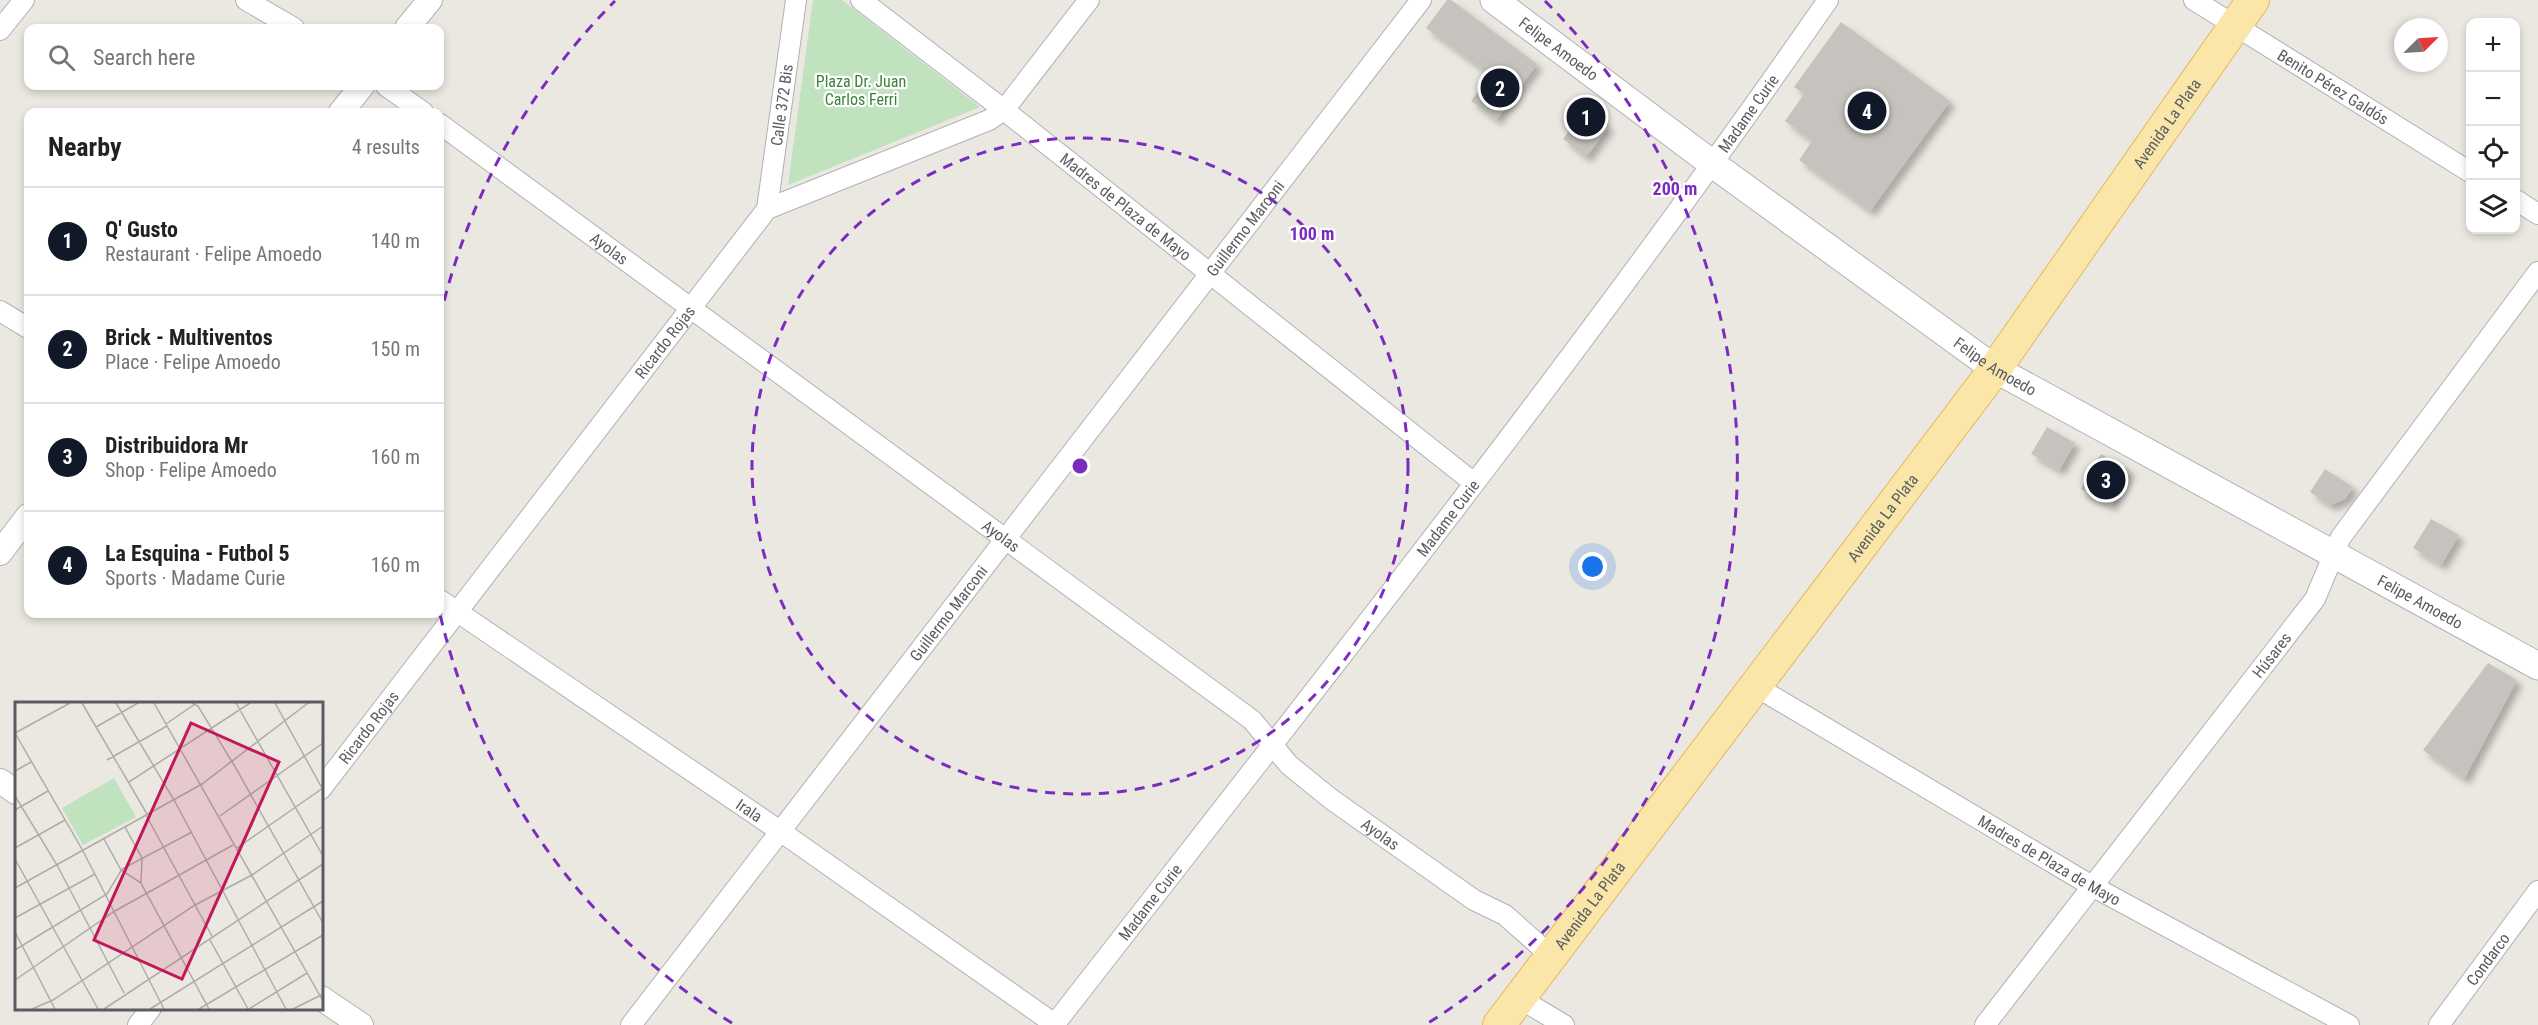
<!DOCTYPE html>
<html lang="en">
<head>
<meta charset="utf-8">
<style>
  :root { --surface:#fff; --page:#f6f6f6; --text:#222; --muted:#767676; --line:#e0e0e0; --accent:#111827 }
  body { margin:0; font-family:"Roboto Condensed",sans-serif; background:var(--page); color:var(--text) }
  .controls { position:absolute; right:18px; top:18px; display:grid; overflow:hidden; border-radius:12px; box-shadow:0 3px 9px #0003 }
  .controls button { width:54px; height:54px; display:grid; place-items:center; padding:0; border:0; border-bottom:2px solid var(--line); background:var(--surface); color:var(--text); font:30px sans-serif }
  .compass { position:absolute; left:2394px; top:18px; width:54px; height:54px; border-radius:50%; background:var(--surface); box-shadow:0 3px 9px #0003; rotate:66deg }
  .you { position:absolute; left:1593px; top:567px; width:21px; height:21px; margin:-15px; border:4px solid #fff; border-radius:50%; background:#1a73e8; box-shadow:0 0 0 9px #1a73e833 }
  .badge { display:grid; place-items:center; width:39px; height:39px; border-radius:50%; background:var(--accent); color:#fff; font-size:20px; font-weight:700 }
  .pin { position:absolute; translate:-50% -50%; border:3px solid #fff; box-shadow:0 2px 6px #0006 }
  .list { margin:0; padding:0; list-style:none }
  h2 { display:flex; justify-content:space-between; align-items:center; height:78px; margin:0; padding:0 24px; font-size:26px }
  h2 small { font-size:20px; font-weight:400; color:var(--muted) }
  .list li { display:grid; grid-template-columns:39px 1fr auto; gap:18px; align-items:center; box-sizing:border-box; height:108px; padding:0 24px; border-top:2px solid var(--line) }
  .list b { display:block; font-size:22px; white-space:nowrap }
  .list p { margin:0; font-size:20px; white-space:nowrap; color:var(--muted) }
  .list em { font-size:20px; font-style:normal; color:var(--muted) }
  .icon { flex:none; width:33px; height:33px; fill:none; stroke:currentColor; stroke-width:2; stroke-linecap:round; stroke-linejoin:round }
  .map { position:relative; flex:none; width:2538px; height:1025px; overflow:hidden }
  .search { position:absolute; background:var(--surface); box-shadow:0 3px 9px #0003; left:24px; top:24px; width:420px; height:66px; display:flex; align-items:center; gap:15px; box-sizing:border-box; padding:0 21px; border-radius:12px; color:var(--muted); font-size:22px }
  .panel { position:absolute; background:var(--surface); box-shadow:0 3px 9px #0003; left:24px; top:108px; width:420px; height:510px; border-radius:12px }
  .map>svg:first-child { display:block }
</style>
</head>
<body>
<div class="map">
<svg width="2538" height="1025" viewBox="0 0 2538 1025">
  <defs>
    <filter id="shadow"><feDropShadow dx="5.5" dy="5.5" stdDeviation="3" flood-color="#0004"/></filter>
  </defs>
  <rect width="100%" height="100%" fill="#ebe8e1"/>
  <polygon fill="#c1e2be" points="813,0 842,0 980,107 788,185"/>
  <g fill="#c6c3be" filter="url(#shadow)">
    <polygon points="1447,0 1451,0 1537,64 1496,120 1471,101 1490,75 1426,28"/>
    <polygon points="1841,22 1950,101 1870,211 1799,160 1812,141 1785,121 1804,94 1794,87"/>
    <polygon points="1585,108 1609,126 1586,157 1563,139"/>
    <polygon points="2047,427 2075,443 2059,470 2031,454"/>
    <polygon points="2101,454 2130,470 2111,506 2081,489"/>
    <polygon points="2325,469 2353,487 2345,499 2330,505 2310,492"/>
    <polygon points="2431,519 2459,535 2441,565 2413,548"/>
    <polygon points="2488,663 2517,680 2464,779 2423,750"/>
  </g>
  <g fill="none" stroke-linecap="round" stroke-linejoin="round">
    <g stroke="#aeb2b6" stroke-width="22">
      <g id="minor">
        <polyline points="246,0 294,28"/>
        <path id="s1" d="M861,0L1004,110L1474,483"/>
        <path id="s2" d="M2194,0L2470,172"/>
        <polyline points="0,30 24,0"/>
        <polyline points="386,86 423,112"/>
        <path id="s3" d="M440,124L1252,720L1289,765L1331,799L1474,900L1505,915L1551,956"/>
        <polyline points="2516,200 2538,214"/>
        <path id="s4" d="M767,209L796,0"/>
        <polyline points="0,311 28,328"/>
        <path id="s5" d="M440,600L780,831L1056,1025"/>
        <path id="s6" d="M1755,686L2092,886L2349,1025"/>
        <path id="s7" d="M321,789L767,209L989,120L1004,110L1089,0"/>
        <polyline points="1519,998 1564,1025"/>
        <polyline points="138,1025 151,1008"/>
        <path id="s8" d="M631,1025L1421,0"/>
        <path id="s9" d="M1054,1025C1317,687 1584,352 1828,0"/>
        <path id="s10" d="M1985,1025L2315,599L2341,537L2538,272"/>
        <path id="s11" d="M2439,1025L2538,891"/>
      </g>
    </g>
    <g stroke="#aeb2b6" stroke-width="26">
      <g id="tertiary">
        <polyline points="407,28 430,0"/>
        <polyline points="341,112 362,86"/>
        <polyline points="0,553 28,516"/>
        <polyline points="0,781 16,792"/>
        <polyline points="321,998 361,1025"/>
      </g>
    </g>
    <g stroke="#aeb1b6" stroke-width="29">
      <g id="secondary">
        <path id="s12" d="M1494,0L1714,165L1995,369L2538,666"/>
      </g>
    </g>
    <g stroke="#e7b65e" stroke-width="34">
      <g id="primary">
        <path id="s13" d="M1499,1025L1995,369L2253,0"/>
      </g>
    </g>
    <use href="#minor" stroke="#fff" stroke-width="20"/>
    <use href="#tertiary" stroke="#fff" stroke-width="24"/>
    <use href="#secondary" stroke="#fff" stroke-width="27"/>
    <use href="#primary" stroke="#f9e6a8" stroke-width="32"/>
  </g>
  <g fill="none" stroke="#7b2cbf" stroke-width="3" stroke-dasharray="10 8">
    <circle cx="1080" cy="466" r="328"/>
    <path d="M732 1023A657 657 0 0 1 440 614M440 318A657 657 0 0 1 615 1M1545 1A657 657 0 0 1 1428 1023"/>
  </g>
  <g text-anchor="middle" stroke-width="4.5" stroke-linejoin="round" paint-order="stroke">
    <g font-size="16" fill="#595d61" stroke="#fff">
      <text dy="6" stroke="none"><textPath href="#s12" startOffset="81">Felipe Amoedo</textPath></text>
      <text dy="6" stroke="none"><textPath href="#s2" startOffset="164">Benito Pérez Galdós</textPath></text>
      <text dy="6" stroke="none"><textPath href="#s4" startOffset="105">Calle 372 Bis</textPath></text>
      <text dy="6" stroke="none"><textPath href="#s9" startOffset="1146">Madame Curie</textPath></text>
      <text dy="6" stroke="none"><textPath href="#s13" startOffset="1122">Avenida La Plata</textPath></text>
      <text dy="6" stroke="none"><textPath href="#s1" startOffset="336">Madres de Plaza de Mayo</textPath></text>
      <text dy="6" stroke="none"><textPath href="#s8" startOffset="1006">Guillermo Marconi</textPath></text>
      <text dy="6" stroke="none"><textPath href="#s3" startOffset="210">Ayolas</textPath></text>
      <text dy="6" stroke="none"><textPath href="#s7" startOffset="564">Ricardo Rojas</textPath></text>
      <text dy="6" stroke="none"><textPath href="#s12" startOffset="621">Felipe Amoedo</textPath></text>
      <text dy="6" stroke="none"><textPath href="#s9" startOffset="642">Madame Curie</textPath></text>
      <text dy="6" stroke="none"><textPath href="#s13" startOffset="636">Avenida La Plata</textPath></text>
      <text dy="6" stroke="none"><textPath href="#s3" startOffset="696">Ayolas</textPath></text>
      <text dy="6" stroke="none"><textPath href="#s12" startOffset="1107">Felipe Amoedo</textPath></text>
      <text dy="6" stroke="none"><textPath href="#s8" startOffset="520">Guillermo Marconi</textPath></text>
      <text dy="6" stroke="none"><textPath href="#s10" startOffset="468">Húsares</textPath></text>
      <text dy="6" stroke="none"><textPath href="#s7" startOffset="78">Ricardo Rojas</textPath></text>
      <text dy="6" stroke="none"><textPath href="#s5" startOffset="374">Irala</textPath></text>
      <text dy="6" stroke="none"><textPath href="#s3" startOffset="1180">Ayolas</textPath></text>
      <text dy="6" stroke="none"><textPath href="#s6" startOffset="342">Madres de Plaza de Mayo</textPath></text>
      <text dy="6" stroke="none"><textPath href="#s9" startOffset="156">Madame Curie</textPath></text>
      <text dy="6" stroke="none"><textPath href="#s13" startOffset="150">Avenida La Plata</textPath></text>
      <text dy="6" stroke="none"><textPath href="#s11" startOffset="82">Condarco</textPath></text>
    </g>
    <g font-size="16" fill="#3c8039" stroke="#fff">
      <text x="861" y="87">Plaza Dr. Juan<tspan x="861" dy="18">Carlos Ferri</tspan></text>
    </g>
  </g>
  <g transform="translate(15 702)">
    <rect width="308" height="308" fill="#ebe8e1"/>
    <path d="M99,76L121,115L68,143L47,106Z" fill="#c1e2be"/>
    <path fill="none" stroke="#adacaa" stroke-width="1.5" d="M67,1L132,112M101,1L159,98L271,307M139,1L308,299M177,1L183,4L219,63L308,221M221,1L308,154M260,1L307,86M151,22L180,2M81,25L123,1M0,31L68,149L149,307M0,31L55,1M92,58L152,24M0,69L16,60M114,80L235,1M0,94L42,163L109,291M0,108L33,89M131,113L198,236M205,114L308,41M110,125L127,156L126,181L194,307M89,137L106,168L126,181M0,146L50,118M222,146L308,86M0,157L83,307M0,186L187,82L293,1M0,216L80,172M0,230L40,307M195,238L233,307M0,248L92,192L107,167L177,130M0,278L100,209L218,143M17,307L38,298L180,203L237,173L308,124M89,307L308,162M135,307L308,199M184,307L308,233M234,307L292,271M278,307L308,292"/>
    <path fill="#c2185b" fill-opacity="0.15" stroke="#c2185b" stroke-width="3" d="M176,21L264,60L167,277L79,238Z"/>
    <rect width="308" height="308" fill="none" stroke="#595d61" stroke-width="3"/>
  </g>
  <circle cx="1080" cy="466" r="9" fill="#7b2cbf" stroke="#fff" stroke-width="3"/>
  <g font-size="18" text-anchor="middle" font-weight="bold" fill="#7b2cbf" stroke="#fff" stroke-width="4.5" stroke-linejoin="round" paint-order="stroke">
    <text x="1675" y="195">200 m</text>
    <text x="1312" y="240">100 m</text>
  </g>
</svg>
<div class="controls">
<button>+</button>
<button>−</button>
<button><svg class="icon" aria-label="locate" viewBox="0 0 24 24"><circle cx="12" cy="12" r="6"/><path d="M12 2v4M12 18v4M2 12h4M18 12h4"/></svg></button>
<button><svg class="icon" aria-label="layers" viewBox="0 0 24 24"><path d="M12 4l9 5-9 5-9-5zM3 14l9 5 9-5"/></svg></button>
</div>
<svg class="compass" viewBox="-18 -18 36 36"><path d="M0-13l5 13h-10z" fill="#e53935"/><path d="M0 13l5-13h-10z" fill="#767676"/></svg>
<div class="you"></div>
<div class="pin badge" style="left:1586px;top:117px">1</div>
<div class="pin badge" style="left:1500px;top:88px">2</div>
<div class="pin badge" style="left:2106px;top:480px">3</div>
<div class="pin badge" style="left:1867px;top:111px">4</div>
<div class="search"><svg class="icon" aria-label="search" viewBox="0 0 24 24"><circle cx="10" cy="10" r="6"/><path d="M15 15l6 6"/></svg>Search here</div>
<section class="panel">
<h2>Nearby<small>4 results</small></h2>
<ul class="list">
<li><span class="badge">1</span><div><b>Q' Gusto</b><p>Restaurant · Felipe Amoedo</p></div><em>140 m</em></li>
<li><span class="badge">2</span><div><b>Brick - Multiventos</b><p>Place · Felipe Amoedo</p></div><em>150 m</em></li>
<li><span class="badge">3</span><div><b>Distribuidora Mr</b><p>Shop · Felipe Amoedo</p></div><em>160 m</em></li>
<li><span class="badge">4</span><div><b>La Esquina - Futbol 5</b><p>Sports · Madame Curie</p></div><em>160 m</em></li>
</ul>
</section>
</div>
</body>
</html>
